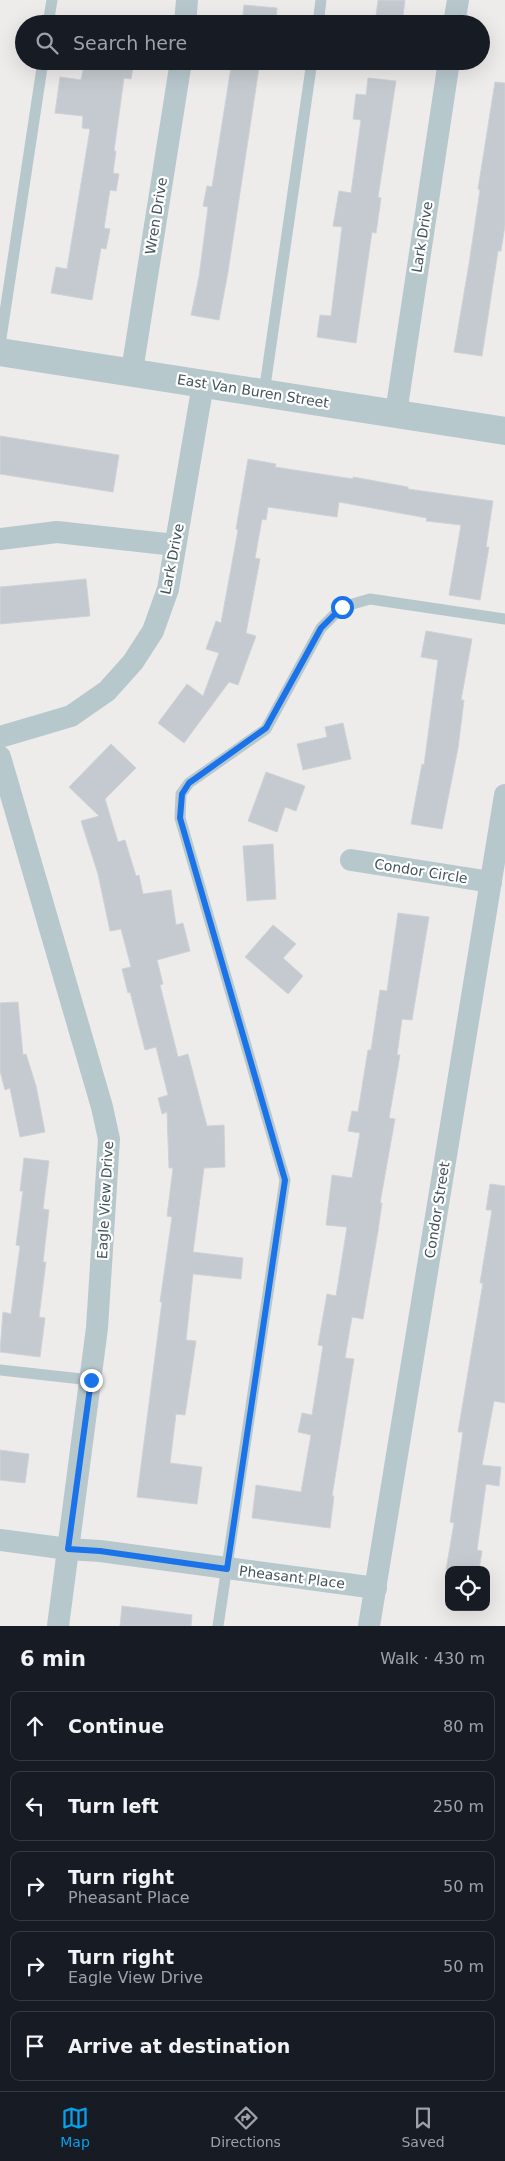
<!DOCTYPE html>
<html lang="en">
<head>
<meta charset="utf-8">
<style>
  :root { --surface:#171b24; --page:#20242c; --text:#f1f3f6; --muted:#9ea1a6; --line:#363941; --accent:#07a0ec }
  body { margin:0; font-family:"DejaVu Sans",sans-serif; background:var(--page); color:var(--text) }
  .controls { position:absolute; right:15px; bottom:15px; display:grid; overflow:hidden; border-radius:10px; box-shadow:0 5px 20px #0002 }
  .controls button { width:45px; height:45px; display:grid; place-items:center; padding:0; border:0; border-bottom:1px solid var(--line); background:var(--surface); color:var(--text); font:25px sans-serif }
  .stop { position:absolute; width:15px; height:15px; margin:-11px; border:4px solid #1a73e8; border-radius:50%; background:#fff }
  .stop.end { background:#1a73e8; border-color:#fff; box-shadow:0 1px 5px #0008 }
  .list { margin:0; padding:0; list-style:none }
  h2 { display:flex; justify-content:space-between; align-items:center; height:65px; margin:0; padding:0 20px; font-size:21px }
  h2 small { font-size:16px; font-weight:400; color:var(--muted) }
  .list li { display:grid; grid-template-columns:32px 1fr auto; gap:15px; align-items:center; box-sizing:border-box; height:70px; margin:0 10px 10px; padding:0 10px; border:1px solid var(--line); border-radius:10px }
  .list b { display:block; font-size:19px; white-space:nowrap }
  .list p { margin:0; font-size:16px; white-space:nowrap; color:var(--muted) }
  .list em { font-size:16px; font-style:normal; color:var(--muted) }
  .icon { flex:none; width:28px; height:28px; fill:none; stroke:currentColor; stroke-width:2; stroke-linecap:round; stroke-linejoin:round }
  .map { position:relative; flex:none; width:505px; height:1626px; overflow:hidden }
  .search { position:absolute; background:var(--surface); box-shadow:0 5px 20px #0002; left:15px; right:15px; top:15px; height:55px; display:flex; align-items:center; gap:12px; box-sizing:border-box; padding:0 18px; border-radius:28px; color:var(--muted); font-size:19px }
  .sheet { height:465px; background:var(--surface) }
  nav { display:flex; justify-content:space-around; align-items:center; box-sizing:border-box; height:70px; border-top:1px solid var(--line); background:var(--surface); font-size:14px; color:var(--muted) }
  nav a { display:grid; justify-items:center; gap:2px }
  nav .on { color:var(--accent) }
  .map>svg:first-child { display:block }
</style>
</head>
<body>
<div class="map">
<svg width="505" height="1626" viewBox="0 0 505 1626">
  <rect width="100%" height="100%" fill="#eeebeb"/>
  <g fill="#c4cacf" stroke="#ced3d8">
    <polygon points="378,0 405,0 402,24 375,24"/>
    <polygon points="244,5 277,8 276,24 242,24"/>
    <polygon points="85,61 134,61 131,79 124,78 114,151 116,151 113,173 119,174 116,191 110,190 104,228 110,229 106,249 101,248 92,300 51,293 56,267 67,269 90,129 82,128 83,116 55,113 60,77 81,80"/>
    <polygon points="232,61 260,61 228,272 219,320 191,315 199,277 208,207 203,206 207,186 212,187"/>
    <polygon points="368,78 396,81 378,197 381,198 376,233 372,232 356,343 317,337 320,315 331,316 342,227 333,226 339,191 351,193 361,120 353,119 356,94 366,95"/>
    <polygon points="495,82 505,83 505,225 501,251 498,251 482,356 454,352 469,264 480,190 478,189"/>
    <polygon points="0,436 119,455 113,492 0,474"/>
    <polygon points="248,459 276,464 275,467 353,479 353,477 408,487 408,489 493,501 486,547 489,547 480,600 449,595 461,525 426,521 427,518 339,502 337,517 268,507 266,520 262,519 255,558 260,559 246,633 256,636 238,685 229,682 184,743 158,723 187,684 203,696 219,653 206,649 216,621 221,623 238,530 236,529"/>
    <polygon points="86,579 90,616 0,624 0,587"/>
    <polygon points="426,631 472,639 461,700 464,700 458,748 442,829 411,824 422,764 424,765 438,660 421,657"/>
    <polygon points="343,723 351,759 303,770 297,744 327,737 325,727"/>
    <polygon points="111,744 136,768 105,799 118,842 125,840 136,876 139,875 143,894 171,890 176,925 183,923 190,951 157,960 163,984 160,985 178,1057 188,1054 207,1126 224,1125 225,1167 204,1168 193,1252 243,1258 241,1279 193,1274 186,1340 196,1341 185,1415 176,1414 170,1463 202,1467 197,1504 137,1497 162,1302 160,1302 172,1217 167,1216 173,1168 169,1168 167,1112 162,1114 158,1098 168,1095 156,1047 145,1050 130,992 128,993 122,969 131,967 121,929 110,931 98,874 81,821 99,816 69,787"/>
    <polygon points="266,772 305,786 296,811 285,807 277,832 248,821"/>
    <polygon points="273,844 276,899 247,901 243,846"/>
    <polygon points="398,913 429,917 412,1020 402,1019 397,1055 400,1055 389,1118 395,1119 380,1203 382,1203 378,1231 363,1319 352,1317 345,1358 354,1359 332,1496 334,1496 330,1528 252,1518 256,1485 301,1492 311,1435 298,1432 302,1413 312,1415 323,1346 318,1345 327,1294 336,1296 347,1227 326,1225 332,1175 352,1178 360,1133 348,1131 352,1111 358,1112 368,1050 371,1050 380,990 387,991"/>
    <polygon points="273,925 296,944 283,958 303,976 288,994 245,957"/>
    <polygon points="18,1002 23,1055 26,1054 36,1086 45,1132 20,1137 10,1088 5,1090 0,1071 0,1003"/>
    <polygon points="24,1158 49,1161 43,1209 49,1210 43,1262 46,1262 39,1317 45,1318 40,1357 0,1352 3,1312 11,1314 20,1246 16,1245 23,1191 20,1191"/>
    <polygon points="490,1184 505,1186 505,1403 494,1401 482,1465 501,1467 499,1486 486,1484 477,1550 482,1551 479,1570 446,1570 454,1523 450,1522 463,1432 458,1432 483,1283 480,1283 492,1210 486,1210"/>
    <polygon points="0,1450 29,1454 25,1483 0,1480"/>
    <polygon points="122,1606 192,1615 191,1626 120,1626"/>
  </g>
  <g fill="none" stroke-linecap="round" stroke-linejoin="round">
    <g stroke="#b7c8cd" stroke-width="11">
      <polyline points="48,24 52,0"/>
      <polyline points="318,24 321,0"/>
      <polyline points="0,345 43,61"/>
      <polyline points="264,393 312,61"/>
      <polyline points="0,1370 91,1380"/>
      <polyline points="218,1626 285,1180 180,818 181,794 189,783 266,729 321,628 342,607 370,599 505,619"/>
    </g>
    <g stroke="#b7c8cd" stroke-width="22">
      <polyline points="185,24 187,0"/>
      <polyline points="454,24 458,0"/>
      <polyline points="132,371 181,61"/>
      <polyline points="396,413 449,61"/>
      <polyline points="0,539 57,532 175,545"/>
      <polyline points="0,737 71,716 107,691 133,662 153,631 168,589 203,384"/>
      <polyline points="0,757 102,1107 109,1139 97,1328 58,1626"/>
      <polyline points="351,860 491,882"/>
      <polyline points="0,1540 68,1549 100,1551 376,1588"/>
      <polyline points="369,1626 505,795"/>
    </g>
    <polyline stroke="#b7c8cd" stroke-width="28" points="0,352 505,431"/>
  </g>
  <g fill="none" stroke-linecap="round" stroke-linejoin="round">
    <polyline stroke="#1a73e8" stroke-width="6" points="91,1380 68,1549 100,1551 227,1569 285,1180 180,818 182,794 189,783 266,728 321,628 342,607"/>
  </g>
  <g text-anchor="middle" stroke-width="4.5" stroke-linejoin="round" paint-order="stroke">
    <g font-size="14" fill="#42545a" stroke="#fff">
      <text transform="translate(156 216) rotate(-81)" y="5">Wren Drive</text>
      <text transform="translate(422 237) rotate(-81)" y="5">Lark Drive</text>
      <text transform="translate(253 391) rotate(9)" y="5">East Van Buren Street</text>
      <text transform="translate(172 559) rotate(-79)" y="5">Lark Drive</text>
      <text transform="translate(421 871) rotate(9)" y="5">Condor Circle</text>
      <text transform="translate(105 1200) rotate(-87)" y="5">Eagle View Drive</text>
      <text transform="translate(437 1210) rotate(-81)" y="5">Condor Street</text>
      <text transform="translate(292 1577) rotate(7)" y="5">Pheasant Place</text>
    </g>
  </g>
</svg>
<div class="controls">
<button><svg class="icon" aria-label="locate" viewBox="0 0 24 24"><circle cx="12" cy="12" r="6"/><path d="M12 2v4M12 18v4M2 12h4M18 12h4"/></svg></button>
</div>
<div class="stop" style="left:342px;top:607px"></div>
<div class="stop end" style="left:91px;top:1380px"></div>
<div class="search"><svg class="icon" aria-label="search" viewBox="0 0 24 24"><circle cx="10" cy="10" r="6"/><path d="M15 15l6 6"/></svg>Search here</div>
</div>
<section class="sheet">
<h2>6 min<small>Walk · 430 m</small></h2>
<ul class="list">
<li><svg class="icon" aria-label="ahead" viewBox="0 0 24 24"><path d="M12 20V5M6 11l6-6 6 6"/></svg><div><b>Continue</b></div><em>80 m</em></li>
<li><svg class="icon" aria-label="left" viewBox="0 0 24 24"><path d="M17 20v-9H6M10 6l-5 5 5 5"/></svg><div><b>Turn left</b></div><em>250 m</em></li>
<li><svg class="icon" aria-label="right" viewBox="0 0 24 24"><path d="M7 20v-9h11M14 6l5 5-5 5"/></svg><div><b>Turn right</b><p>Pheasant Place</p></div><em>50 m</em></li>
<li><svg class="icon" aria-label="right" viewBox="0 0 24 24"><path d="M7 20v-9h11M14 6l5 5-5 5"/></svg><div><b>Turn right</b><p>Eagle View Drive</p></div><em>50 m</em></li>
<li><svg class="icon" aria-label="arrive" viewBox="0 0 24 24"><path d="M6 21V4h12l-3 4 3 4H6"/></svg><div><b>Arrive at destination</b></div></li>
</ul>
</section>
<nav>
<a class="on"><svg class="icon" aria-label="map" viewBox="0 0 24 24"><path d="M3 6l6-2 6 2 6-2v14l-6 2-6-2-6 2zM9 4v14M15 6v14"/></svg>Map</a>
<a><svg class="icon" aria-label="directions" viewBox="0 0 24 24"><path d="M12 3l9 9-9 9-9-9zM9 14v-3h6M13 9l2 2-2 2"/></svg>Directions</a>
<a><svg class="icon" aria-label="saved" viewBox="0 0 24 24"><path d="M7 4h10v16l-5-4-5 4z"/></svg>Saved</a>
</nav>
</body>
</html>
